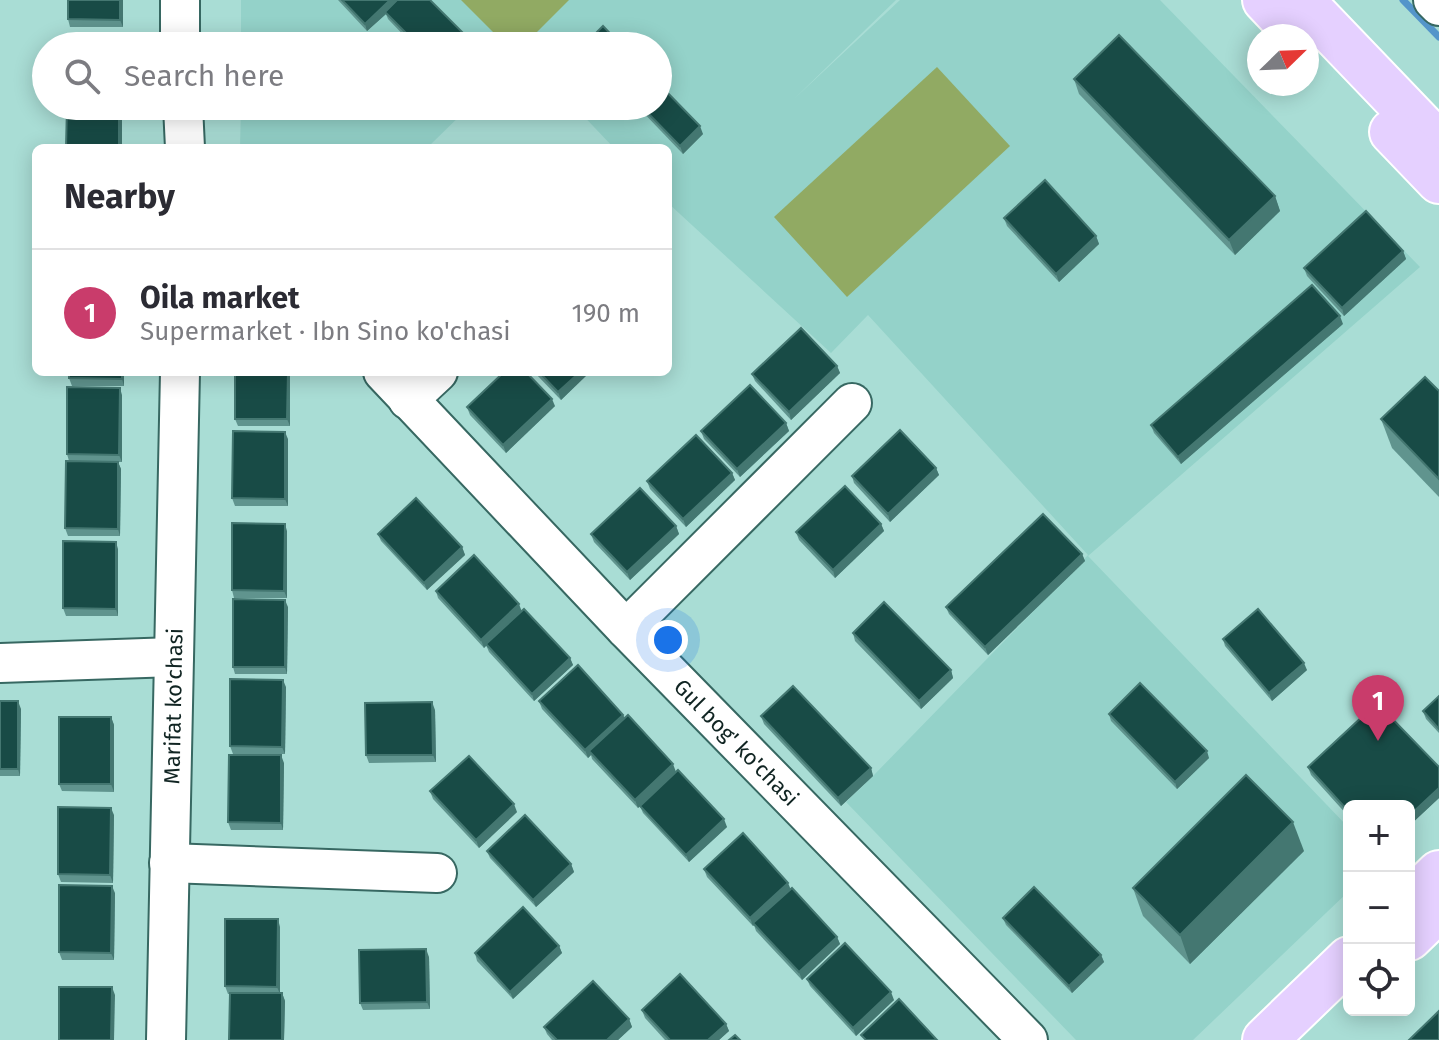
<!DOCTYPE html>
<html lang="en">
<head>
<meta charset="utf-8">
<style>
  :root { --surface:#fff; --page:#f2f2f3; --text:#2b2b33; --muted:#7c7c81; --line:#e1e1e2; --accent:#c93c6b }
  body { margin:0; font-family:"Fira Sans",sans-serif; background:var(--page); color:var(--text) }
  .controls { position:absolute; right:24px; bottom:24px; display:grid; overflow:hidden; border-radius:12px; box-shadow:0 4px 20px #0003 }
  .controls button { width:72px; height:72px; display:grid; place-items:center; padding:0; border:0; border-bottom:2px solid var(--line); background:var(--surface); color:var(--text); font:40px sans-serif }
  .compass { position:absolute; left:1247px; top:24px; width:72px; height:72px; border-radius:50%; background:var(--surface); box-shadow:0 4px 20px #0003; rotate:67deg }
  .you { position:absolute; left:668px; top:640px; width:28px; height:28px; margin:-20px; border:6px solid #fff; border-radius:50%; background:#1a73e8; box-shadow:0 0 0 12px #1a73e833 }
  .badge { display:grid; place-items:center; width:52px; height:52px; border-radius:50%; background:var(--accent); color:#fff; font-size:26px; font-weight:700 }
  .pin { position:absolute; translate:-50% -66px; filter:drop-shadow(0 2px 4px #0008) }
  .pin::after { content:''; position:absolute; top:42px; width:28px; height:24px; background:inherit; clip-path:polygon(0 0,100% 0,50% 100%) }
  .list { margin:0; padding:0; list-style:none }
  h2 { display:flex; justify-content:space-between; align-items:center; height:104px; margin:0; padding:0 32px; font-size:34px }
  h2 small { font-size:26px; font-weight:400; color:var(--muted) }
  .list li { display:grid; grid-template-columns:52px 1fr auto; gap:24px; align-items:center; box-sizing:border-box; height:128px; padding:0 32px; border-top:2px solid var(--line) }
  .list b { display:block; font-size:30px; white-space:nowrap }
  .list p { margin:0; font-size:26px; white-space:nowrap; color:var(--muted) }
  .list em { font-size:26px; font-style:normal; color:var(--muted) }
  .icon { flex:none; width:44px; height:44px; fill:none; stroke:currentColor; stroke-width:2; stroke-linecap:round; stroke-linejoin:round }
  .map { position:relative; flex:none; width:1439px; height:1040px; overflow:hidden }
  .search { position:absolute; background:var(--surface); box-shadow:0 4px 20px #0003; left:32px; top:32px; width:640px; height:88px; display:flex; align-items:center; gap:20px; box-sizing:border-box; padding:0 28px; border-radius:44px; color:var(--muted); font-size:30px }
  .panel { position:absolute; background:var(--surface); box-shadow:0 4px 20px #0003; left:32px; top:144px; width:640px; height:232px; border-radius:12px }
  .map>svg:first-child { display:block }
</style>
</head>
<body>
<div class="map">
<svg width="1439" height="1040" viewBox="0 0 1439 1040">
  <rect width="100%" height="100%" fill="#a9ddd5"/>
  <g fill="#94d2c9">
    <polygon points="241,0 896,0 794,99 900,0 1160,0 1420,267 1088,556 1349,828 1349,891 1193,1040 1076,1040 846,802 873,776 1088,555 868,315 831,353 668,203 668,148 614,148 574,106 658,106 658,46 241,46"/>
    <polygon points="241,106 470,106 427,148 240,148"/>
  </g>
  <g fill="#91aa63">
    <polygon points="461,0 569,0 523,46 507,46"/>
    <polygon points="937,67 1010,146 847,297 774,217"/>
  </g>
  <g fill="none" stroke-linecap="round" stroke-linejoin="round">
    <polyline stroke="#5495ca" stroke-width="7" points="1403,0 1439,37"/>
    <g stroke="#376862" stroke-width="42">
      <g id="minor">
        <polyline points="180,0 180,46"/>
        <polyline points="1433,0 1439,6"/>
        <polyline points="183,106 185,148"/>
        <path id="s1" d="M383,372L626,629L1028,1040"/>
        <polyline points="408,400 438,372"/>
        <polyline points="626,629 852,403"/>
        <polyline points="0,663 174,657"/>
        <polyline points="169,863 437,873"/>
        <path id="s2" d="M166,1040L180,372"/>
      </g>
    </g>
    <g stroke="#fff" stroke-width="48">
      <g id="major">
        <polyline points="1265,0 1299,36"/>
        <polyline points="1301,0 1439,144"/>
        <polyline points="1392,132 1439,181"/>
        <polyline points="1409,902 1439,873"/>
        <polyline points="1409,938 1439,909"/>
        <polyline points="1265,1040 1349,959"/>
      </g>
    </g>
    <use href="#minor" stroke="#fff" stroke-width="38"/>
    <use href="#major" stroke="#e5d0ff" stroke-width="44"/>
  </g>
  <g fill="#60948e">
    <polygon points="68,0 123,0 123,27 70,27 68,19"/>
    <polygon points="338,0 430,0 476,46 414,46 388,19 386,14 367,31"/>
    <polygon points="1074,79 1275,196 1280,211 1235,255 1079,94"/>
    <polygon points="637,106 658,106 703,134 683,154"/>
    <polygon points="1004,218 1096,236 1099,244 1059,282 1007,226"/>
    <polygon points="1403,251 1406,259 1344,316 1307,276 1304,268"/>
    <polygon points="1343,324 1181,464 1154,433 1151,425"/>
    <polygon points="837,366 840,373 791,420 755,381 752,374"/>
    <polygon points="69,372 124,372 124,386 72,386 69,378"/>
    <polygon points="235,372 290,372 290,426 238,426 235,419"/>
    <polygon points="534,372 590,372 561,400"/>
    <polygon points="1439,391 1439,497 1392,448 1381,419"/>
    <polygon points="122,395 122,462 118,462 121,469 120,536 68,536 65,528 69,461 67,454"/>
    <polygon points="555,406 506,453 470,415 467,407"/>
    <polygon points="786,423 789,431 740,477 704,439 701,431"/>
    <polygon points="288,439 288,506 235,506 232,498"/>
    <polygon points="936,468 939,475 890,522 854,483 852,476"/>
    <polygon points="732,473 735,480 686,527 650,489 647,481"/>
    <polygon points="881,524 884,531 835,578 799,540 796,532"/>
    <polygon points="676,526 679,534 630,580 594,542 591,534"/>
    <polygon points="287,531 287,598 234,598 232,590"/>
    <polygon points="378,534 462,547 465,555 427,590 381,541"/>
    <polygon points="118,549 118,616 66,616 63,608"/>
    <polygon points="1082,554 1085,561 988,655 949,614 946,607"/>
    <polygon points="436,591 522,611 570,658 573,665 534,701 489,652 486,645 484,648 438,598"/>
    <polygon points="288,607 287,674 235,674 233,667"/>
    <polygon points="853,633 951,670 953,678 921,709 855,641"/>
    <polygon points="1223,639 1307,670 1272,701 1225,646"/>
    <polygon points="286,687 285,754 233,754 230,746"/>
    <polygon points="1439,696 1439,733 1426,719 1423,711"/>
    <polygon points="0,701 21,709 20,776 0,776"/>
    <polygon points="539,701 623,715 625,718 727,827 689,862 643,813 640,806 638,808 592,759 591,755 588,758 542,709"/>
    <polygon points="435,710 436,762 369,763 366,755"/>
    <polygon points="1109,714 1209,758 1177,789 1111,721"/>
    <polygon points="761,716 871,768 873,776 841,806 764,724"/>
    <polygon points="111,717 114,725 114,792 62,791 59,784"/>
    <polygon points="284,763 283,830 231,830 228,822"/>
    <polygon points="1308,767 1439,798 1409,826 1409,806 1349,806 1349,817 1311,775"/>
    <polygon points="430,791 517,812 479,848 433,799"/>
    <polygon points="114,815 113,883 61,882 58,874"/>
    <polygon points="487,851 571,864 574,872 536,907 490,858"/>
    <polygon points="1304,851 1190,964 1143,916 1133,888"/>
    <polygon points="704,869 790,889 837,937 840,944 802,980 756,931 754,925 753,926 707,877"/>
    <polygon points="115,893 114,960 62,960 59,952"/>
    <polygon points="1003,918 1101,955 1104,962 1072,993 1006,925"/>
    <polygon points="280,927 280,993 282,993 285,1001 284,1040 229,1040 230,994 228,994 225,986"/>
    <polygon points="559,946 562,953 513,999 477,961 475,953"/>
    <polygon points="429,957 430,1009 363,1010 360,1003"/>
    <polygon points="807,979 894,1000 856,1036 810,986"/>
    <polygon points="642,1010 726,1024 729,1031 719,1040 665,1040 645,1018"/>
    <polygon points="629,1019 632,1027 618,1040 552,1040 547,1034 544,1027"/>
  </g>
  <g fill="#447771">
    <polygon points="120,0 123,0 123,27 120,20"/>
    <polygon points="390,0 401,0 385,12 386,14 367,31 365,24"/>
    <rect x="119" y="106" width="3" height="42"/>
    <polygon points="700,126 703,134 683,154 680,146"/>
    <polygon points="1275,196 1280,211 1235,255 1229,240"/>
    <polygon points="1096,236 1099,244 1059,282 1056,274"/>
    <polygon points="1403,251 1406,259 1344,316 1342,308"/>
    <polygon points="1340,316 1343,324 1181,464 1178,457"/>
    <polygon points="837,366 840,373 791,420 789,412"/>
    <polygon points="122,372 124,372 124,386 122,379"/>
    <polygon points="288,372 290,372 290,426 287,419"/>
    <polygon points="580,372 590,372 561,400 558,392"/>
    <polygon points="120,388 122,395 122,462 119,455"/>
    <polygon points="552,399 555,406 506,453 503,445"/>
    <polygon points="786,423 789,431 740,477 737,469"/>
    <polygon points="285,432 288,439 288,506 285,499"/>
    <polygon points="118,462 121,469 120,536 118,529"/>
    <polygon points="936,468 939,475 890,522 888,514"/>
    <polygon points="732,473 735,480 686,527 683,519"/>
    <polygon points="285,524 287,531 287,598 284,591"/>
    <polygon points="881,524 884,531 835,578 833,570"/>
    <polygon points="676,526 679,534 630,580 627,572"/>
    <polygon points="116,542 118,549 118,616 116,609"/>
    <polygon points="462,547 465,555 427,590 424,583"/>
    <polygon points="1082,554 1085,561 988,655 985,647"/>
    <polygon points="285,600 288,607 287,674 285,667"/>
    <polygon points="519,604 522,612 484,648 481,640"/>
    <polygon points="570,658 573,665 534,701 532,694"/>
    <polygon points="1304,663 1307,670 1272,701 1269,693"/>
    <polygon points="951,670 953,678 921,709 919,701"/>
    <polygon points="283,680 286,687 285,754 282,747"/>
    <polygon points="18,701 21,709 20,776 18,769"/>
    <polygon points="432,702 435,710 436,762 433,755"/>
    <polygon points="623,715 626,722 589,751 591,755 588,758 585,750"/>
    <polygon points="111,717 114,725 114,792 111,784"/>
    <polygon points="1207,751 1209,758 1177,789 1175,782"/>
    <polygon points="281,755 284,763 283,830 281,823"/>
    <polygon points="673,764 676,772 638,808 635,800"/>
    <polygon points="871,768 873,776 841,806 838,798"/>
    <polygon points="1439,788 1439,798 1409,826 1409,816"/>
    <polygon points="514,804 517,812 479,848 476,840"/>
    <polygon points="111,808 114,815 113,883 110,875"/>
    <polygon points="724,819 727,827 689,862 686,855"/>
    <polygon points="1293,822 1304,851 1190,964 1180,935"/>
    <polygon points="571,864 574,872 536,907 533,900"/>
    <polygon points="788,883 791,890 753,926 750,918"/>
    <polygon points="112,886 115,893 114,960 111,953"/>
    <polygon points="278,919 280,927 280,994 277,987"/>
    <polygon points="837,937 840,944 802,980 799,972"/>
    <polygon points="559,946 562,953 513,999 510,992"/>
    <polygon points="426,949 429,957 430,1009 427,1002"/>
    <polygon points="1101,955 1104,962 1072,993 1069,986"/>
    <polygon points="112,987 115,995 114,1040 111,1040"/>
    <polygon points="891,992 894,1000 856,1036 853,1028"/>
    <polygon points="282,993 285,1001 284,1040 282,1040"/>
    <polygon points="629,1019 632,1027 618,1040 607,1040"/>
    <polygon points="726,1024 729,1031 719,1040 708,1040"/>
  </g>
  <g fill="#184b46" stroke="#447771" stroke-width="2">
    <polygon points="68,0 120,0 120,20 68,19"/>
    <polygon points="342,0 390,0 365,24"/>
    <polygon points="397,0 430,0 476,46 419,46 385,12"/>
    <polygon points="603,26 622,46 583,46"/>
    <polygon points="1119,35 1275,196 1229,240 1074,79"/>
    <polygon points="658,83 700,126 680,146 641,106 658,106"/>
    <polygon points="67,106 119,106 119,148 66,148"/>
    <polygon points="1045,180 1096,236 1056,274 1004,218"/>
    <polygon points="1366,211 1403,251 1342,308 1304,268"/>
    <polygon points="1312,285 1340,316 1178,457 1151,425"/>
    <polygon points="801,328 837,366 789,412 752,374"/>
    <polygon points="69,372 122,372 122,379 69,378"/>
    <polygon points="235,372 288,372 287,419 235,419"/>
    <polygon points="504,372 526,372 552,399 503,445 467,407"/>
    <polygon points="539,372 580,372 558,392"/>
    <polygon points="1425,377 1439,391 1439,479 1381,419"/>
    <polygon points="750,385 786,423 737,469 701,431"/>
    <polygon points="67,387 120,388 119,455 67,454"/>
    <polygon points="900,430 936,468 888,514 852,476"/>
    <polygon points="233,431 285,432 285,499 232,498"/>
    <polygon points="696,435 732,473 683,519 647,481"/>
    <polygon points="66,461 118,462 118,529 65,528"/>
    <polygon points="845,486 881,524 833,570 796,532"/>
    <polygon points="640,488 676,526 627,572 591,534"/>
    <polygon points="416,498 462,547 424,583 378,534"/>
    <polygon points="1043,514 1082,554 985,647 946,607"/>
    <polygon points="232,523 285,524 284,591 232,590"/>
    <polygon points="63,541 116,542 116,609 63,608"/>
    <polygon points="474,555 519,604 481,640 436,591"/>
    <polygon points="233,599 285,600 285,667 233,667"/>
    <polygon points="884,602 951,670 919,701 853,633"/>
    <polygon points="524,609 570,658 532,694 486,644"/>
    <polygon points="1258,609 1304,663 1269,693 1223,639"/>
    <polygon points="578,665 623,715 585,750 539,701"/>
    <polygon points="230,679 283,680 282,747 230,746"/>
    <polygon points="1140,683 1207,751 1175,782 1109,714"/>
    <polygon points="793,686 871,768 838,798 761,716"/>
    <polygon points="1439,696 1439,729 1423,711"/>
    <rect x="0" y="701" width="18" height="68"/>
    <polygon points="432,702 433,755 366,755 365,703"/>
    <polygon points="1377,703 1439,767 1439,788 1409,816 1409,806 1349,806 1349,812 1308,767"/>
    <polygon points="628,715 673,764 635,800 589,751"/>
    <rect x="59" y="717" width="52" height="67"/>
    <polygon points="229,755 281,755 281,823 228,822"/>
    <polygon points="469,756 514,804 476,840 430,791"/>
    <polygon points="678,770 724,819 686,855 640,806"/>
    <polygon points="1246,775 1293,822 1180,935 1133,888"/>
    <polygon points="58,807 111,808 110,875 58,874"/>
    <polygon points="525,815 571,864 533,900 487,851"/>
    <polygon points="743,833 788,883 750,918 704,869"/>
    <polygon points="59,885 112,886 111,953 59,952"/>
    <polygon points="1034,887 1101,955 1069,986 1003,918"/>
    <polygon points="792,888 837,937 799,972 753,923"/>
    <polygon points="523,907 559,946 510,992 475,953"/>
    <polygon points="225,919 278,919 277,987 225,986"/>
    <polygon points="845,943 891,992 853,1028 807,979"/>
    <polygon points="426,949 427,1002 360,1003 359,950"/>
    <polygon points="680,974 726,1024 708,1040 670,1040 642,1010"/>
    <polygon points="593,981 629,1019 607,1040 557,1040 544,1027"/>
    <polygon points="59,987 112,987 111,1040 59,1040"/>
    <polygon points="230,993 282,993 282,1040 229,1040"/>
    <polygon points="899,999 937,1040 866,1040 861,1035"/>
    <polygon points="1439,1011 1439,1040 1409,1040"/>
    <polygon points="735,1035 740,1040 729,1040"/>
  </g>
  <g text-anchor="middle" stroke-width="8" stroke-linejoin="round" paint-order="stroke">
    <g font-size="22" fill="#102422" stroke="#b6eae2">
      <text dy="8" stroke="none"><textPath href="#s2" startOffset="334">Marifat ko'chasi</textPath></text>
      <text dy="8" stroke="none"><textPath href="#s1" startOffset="512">Gul bog' ko'chasi</textPath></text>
    </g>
  </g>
</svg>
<div class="controls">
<button>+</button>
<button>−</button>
<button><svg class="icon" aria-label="locate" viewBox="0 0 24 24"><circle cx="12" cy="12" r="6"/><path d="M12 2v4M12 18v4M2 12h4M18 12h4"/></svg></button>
</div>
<svg class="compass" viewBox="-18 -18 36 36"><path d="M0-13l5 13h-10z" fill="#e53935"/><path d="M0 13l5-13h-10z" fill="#7c7c81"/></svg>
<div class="you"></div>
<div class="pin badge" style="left:1378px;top:741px">1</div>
<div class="search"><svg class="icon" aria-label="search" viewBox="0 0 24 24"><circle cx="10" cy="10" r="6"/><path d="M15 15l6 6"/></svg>Search here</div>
<section class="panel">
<h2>Nearby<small></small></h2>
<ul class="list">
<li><span class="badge">1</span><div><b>Oila market</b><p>Supermarket · Ibn Sino ko'chasi</p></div><em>190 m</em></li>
</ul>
</section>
</div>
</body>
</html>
